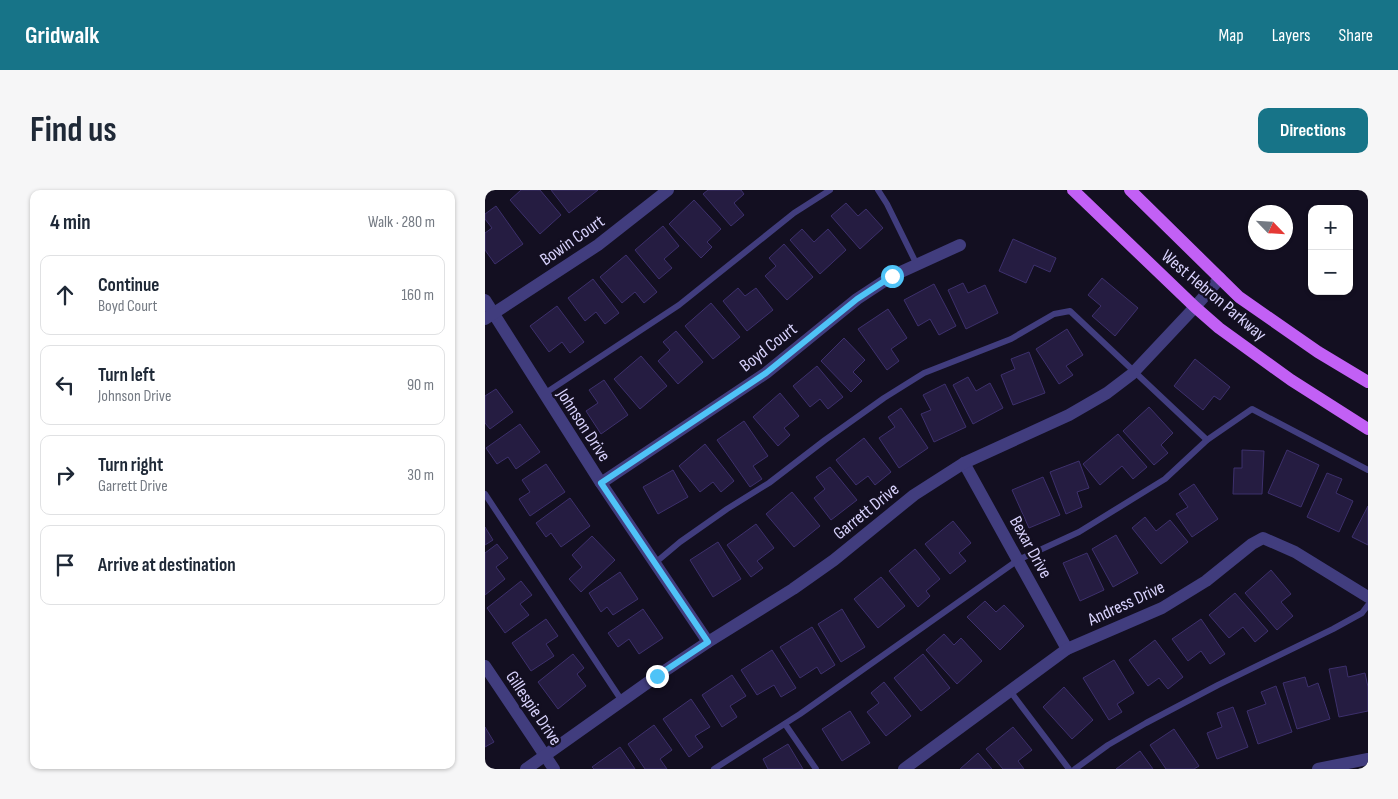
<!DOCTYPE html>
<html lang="en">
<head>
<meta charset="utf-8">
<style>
  :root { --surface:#fff; --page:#f6f6f7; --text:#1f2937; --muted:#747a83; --line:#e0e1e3; --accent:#177488 }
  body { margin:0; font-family:"Sofia Sans Condensed",sans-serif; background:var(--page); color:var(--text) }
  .controls { position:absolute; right:15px; top:15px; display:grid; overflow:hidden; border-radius:10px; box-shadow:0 1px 4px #0004 }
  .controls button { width:45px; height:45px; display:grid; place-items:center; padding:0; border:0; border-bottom:1px solid var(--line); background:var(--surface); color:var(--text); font:25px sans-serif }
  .compass { position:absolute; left:763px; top:15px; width:45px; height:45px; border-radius:50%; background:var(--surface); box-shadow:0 1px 4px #0004; rotate:115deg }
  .stop { position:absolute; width:15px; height:15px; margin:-11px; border:4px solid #4fc3f7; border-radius:50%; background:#fff }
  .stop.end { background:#4fc3f7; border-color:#fff; box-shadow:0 1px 5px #0008 }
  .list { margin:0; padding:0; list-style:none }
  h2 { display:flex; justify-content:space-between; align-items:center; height:65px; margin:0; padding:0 20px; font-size:21px }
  h2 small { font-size:16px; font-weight:400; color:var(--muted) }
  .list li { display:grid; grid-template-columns:32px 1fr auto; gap:15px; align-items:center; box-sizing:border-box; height:80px; margin:0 10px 10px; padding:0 10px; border:1px solid var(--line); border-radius:10px }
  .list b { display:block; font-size:19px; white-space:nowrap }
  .list p { margin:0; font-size:16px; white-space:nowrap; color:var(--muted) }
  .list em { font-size:16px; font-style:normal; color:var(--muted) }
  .icon { flex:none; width:28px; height:28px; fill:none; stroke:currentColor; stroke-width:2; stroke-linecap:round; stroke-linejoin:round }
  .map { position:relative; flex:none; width:883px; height:579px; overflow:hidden; border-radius:10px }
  header { display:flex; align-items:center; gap:30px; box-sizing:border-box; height:70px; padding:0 25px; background:var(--accent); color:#fff }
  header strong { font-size:24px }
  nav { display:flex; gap:28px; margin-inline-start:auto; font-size:18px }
  .intro { display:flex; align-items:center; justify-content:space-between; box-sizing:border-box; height:120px; padding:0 30px }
  h1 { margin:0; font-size:35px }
  .button { padding:12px 22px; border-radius:10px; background:var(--accent); color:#fff; font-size:18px; font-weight:700 }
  main { display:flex; gap:30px; padding:0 30px }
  aside { flex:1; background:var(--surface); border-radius:10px; box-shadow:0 1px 4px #0004 }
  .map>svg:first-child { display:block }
</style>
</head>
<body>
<header>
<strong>Gridwalk</strong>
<nav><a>Map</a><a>Layers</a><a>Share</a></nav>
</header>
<div class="intro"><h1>Find us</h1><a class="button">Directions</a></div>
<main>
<aside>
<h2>4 min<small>Walk · 280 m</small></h2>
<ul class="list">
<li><svg class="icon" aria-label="ahead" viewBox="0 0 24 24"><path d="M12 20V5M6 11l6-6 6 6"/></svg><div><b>Continue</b><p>Boyd Court</p></div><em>160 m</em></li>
<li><svg class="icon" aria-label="left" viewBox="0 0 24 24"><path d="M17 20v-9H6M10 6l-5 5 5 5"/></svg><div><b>Turn left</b><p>Johnson Drive</p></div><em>90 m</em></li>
<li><svg class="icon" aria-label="right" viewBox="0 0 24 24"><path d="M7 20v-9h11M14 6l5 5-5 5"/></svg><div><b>Turn right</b><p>Garrett Drive</p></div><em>30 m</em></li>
<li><svg class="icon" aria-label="arrive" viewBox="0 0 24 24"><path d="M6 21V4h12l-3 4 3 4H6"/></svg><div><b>Arrive at destination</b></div></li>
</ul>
</aside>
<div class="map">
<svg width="883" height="579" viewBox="0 0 883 579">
  <rect width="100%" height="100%" fill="#130f21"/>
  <g fill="#251c41" stroke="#3d306c">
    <polygon points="36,0 55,0 76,25 55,44 25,10"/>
    <polygon points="66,0 113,0 84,23"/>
    <polygon points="223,0 256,0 259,4 249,13 259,25 246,36 218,4"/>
    <polygon points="209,10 236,39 222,52 227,57 216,68 184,34"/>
    <polygon points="361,13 373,26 381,19 398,38 375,59 346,26"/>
    <polygon points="11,16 38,54 10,74 0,60 0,43 7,38 0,29 0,24"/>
    <polygon points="178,36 194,56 179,69 187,78 174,89 150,60"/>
    <polygon points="317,39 329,52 343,39 361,60 335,84 305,50"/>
    <polygon points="528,49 571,68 565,82 549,75 541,93 514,81"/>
    <polygon points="299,54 328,87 302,110 280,86 291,76 284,68"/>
    <polygon points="141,65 172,102 159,113 150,102 137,113 115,87"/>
    <polygon points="617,88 653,118 630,146 607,126 616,116 603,105"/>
    <polygon points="108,89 134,123 120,134 111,122 100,131 83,108"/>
    <polygon points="478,93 483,103 500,95 513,123 481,139 463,100"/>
    <polygon points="449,94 471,136 454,145 445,129 433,136 419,110"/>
    <polygon points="253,98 260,106 271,98 288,120 262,141 238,111"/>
    <polygon points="226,113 255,147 228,169 200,136"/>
    <polygon points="72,116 99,152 85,163 77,152 64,162 45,136"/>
    <polygon points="403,119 422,148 406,159 414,171 402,180 373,139"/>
    <polygon points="582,139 598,165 581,176 588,185 574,194 551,159"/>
    <polygon points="191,141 218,172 193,194 173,171 185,160 178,152"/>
    <polygon points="359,148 380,170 368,182 377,191 366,202 336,171"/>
    <polygon points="544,162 560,203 528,215 516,185 530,179 526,169"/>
    <polygon points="156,166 182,196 155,219 129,189"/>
    <polygon points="710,169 745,197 735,210 729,206 718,220 689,196"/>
    <polygon points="332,176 358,207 343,219 335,209 325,217 308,196"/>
    <polygon points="483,187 491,201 505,193 518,218 488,234 468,195"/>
    <polygon points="119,190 143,225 116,244 101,221 113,213 104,200"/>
    <polygon points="460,194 481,237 449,252 436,224 446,220 438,205"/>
    <polygon points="11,199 28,222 5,239 0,233 0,206"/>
    <polygon points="295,203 314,226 299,238 305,245 293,256 268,227"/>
    <polygon points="664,217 688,243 676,255 683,263 669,275 638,241"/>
    <polygon points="416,218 443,258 414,278 394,248 410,237 403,227"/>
    <polygon points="259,231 283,266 268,276 277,289 265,297 232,250"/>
    <polygon points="35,234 55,262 31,279 23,267 12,274 1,258"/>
    <polygon points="633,244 662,277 648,289 637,276 615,295 598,274"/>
    <polygon points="379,248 406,282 390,295 383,286 371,295 351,270"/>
    <polygon points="220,254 249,291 236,302 228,292 215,302 194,276"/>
    <polygon points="757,260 779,261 777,304 748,304 749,278 757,278"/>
    <polygon points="802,260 834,275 816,317 783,303"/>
    <polygon points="594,271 604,298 592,302 597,317 581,324 565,282"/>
    <polygon points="61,274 80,302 45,326 34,309 45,302 37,290"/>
    <polygon points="345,277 372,310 346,330 329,308 340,299 331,287"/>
    <polygon points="188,280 203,307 173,324 158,297"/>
    <polygon points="842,283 857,289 851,303 868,311 854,342 822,327"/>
    <polygon points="558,287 575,325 544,338 527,300"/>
    <polygon points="709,294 733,329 707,347 691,324 703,317 694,304"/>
    <polygon points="307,302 335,336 309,357 281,324"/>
    <polygon points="85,308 105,336 76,357 66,343 61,347 51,333"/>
    <polygon points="883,316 883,355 867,347"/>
    <polygon points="660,327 671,341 685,330 703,352 676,374 647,338"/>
    <polygon points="468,331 486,353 474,363 481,371 465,384 440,354"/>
    <polygon points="271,334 289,358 272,371 278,378 266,387 242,355"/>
    <polygon points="0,337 8,350 0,355"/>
    <polygon points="631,345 653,383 628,397 607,359"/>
    <polygon points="107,346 130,370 96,402 84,389 97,377 87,365"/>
    <polygon points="233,352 256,389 228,407 205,370"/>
    <polygon points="12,354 23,368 11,377 20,389 0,405 0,363"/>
    <polygon points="430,359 455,389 441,401 445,406 433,417 404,381"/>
    <polygon points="602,363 619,400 595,411 578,373"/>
    <polygon points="786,380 806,404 796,412 808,426 792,440 760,403"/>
    <polygon points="135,382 153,409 128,425 122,417 116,422 104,403"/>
    <polygon points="396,387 420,416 393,438 369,409"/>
    <polygon points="36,391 47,405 35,414 44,425 20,443 2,418"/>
    <polygon points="750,403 783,441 770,452 758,437 744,448 724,425"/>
    <polygon points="500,411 511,422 519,415 539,436 515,460 482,427"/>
    <polygon points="158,419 178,448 154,464 144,449 133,457 123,443"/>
    <polygon points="357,419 380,457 356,472 333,434"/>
    <polygon points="61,429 73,446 61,454 69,466 46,481 27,453"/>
    <polygon points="716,429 740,464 725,474 716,461 703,471 687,449"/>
    <polygon points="327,437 350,475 336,484 332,477 315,488 295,457"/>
    <polygon points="459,444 469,455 476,448 497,471 472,494 441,460"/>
    <polygon points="670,450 698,487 683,499 674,488 663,496 644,470"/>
    <polygon points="287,460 311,498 296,507 289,495 272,505 256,480"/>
    <polygon points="88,464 99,478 92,484 101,496 73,519 53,492"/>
    <polygon points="438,464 465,498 436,521 409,488"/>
    <polygon points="629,470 649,503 632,514 637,522 624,530 598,488"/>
    <polygon points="861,476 863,487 880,483 883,497 883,521 854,527 844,479"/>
    <polygon points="247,485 261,506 245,516 252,527 237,537 217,505"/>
    <polygon points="820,487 823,497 833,493 845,529 812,539 798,493"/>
    <polygon points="399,492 426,526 401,546 382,522 394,513 386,503"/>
    <polygon points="791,496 807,542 773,554 762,521 781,514 776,502"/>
    <polygon points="579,497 608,530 587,549 558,517"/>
    <polygon points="206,509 225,537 210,546 218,557 204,567 178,529"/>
    <polygon points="748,517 763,557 732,569 722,543 737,537 732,523"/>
    <polygon points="365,521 385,553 357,571 337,539"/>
    <polygon points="169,535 187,560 175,569 182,579 160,579 143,554"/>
    <polygon points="0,537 9,552 0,557"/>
    <polygon points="528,537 547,560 533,571 539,579 518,579 501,559"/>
    <polygon points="689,539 714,576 709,579 681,579 665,555"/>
    <polygon points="303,554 318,579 283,579 278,569"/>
    <polygon points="135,557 150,579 109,579 107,577"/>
    <polygon points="655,561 668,579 631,579"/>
    <polygon points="493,563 507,579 475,579"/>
  </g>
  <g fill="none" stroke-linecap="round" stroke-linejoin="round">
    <g stroke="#413d7e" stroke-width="6">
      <polyline points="393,0 402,14 432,75"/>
      <polyline points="59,204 194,115 309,23 345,0"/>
      <polyline points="0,304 137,511"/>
      <polyline points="170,373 195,352 242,319 284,293 340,250 399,208 439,183 526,149 569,124 585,121 722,250"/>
      <polyline points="525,501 584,579"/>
      <polyline points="300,534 331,579"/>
      <polyline points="229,579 315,524 533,370 594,342 680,289 722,250 767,219 883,280"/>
      <polyline points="590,579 623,555 661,533 733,495 848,439 877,423 883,415"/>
    </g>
    <g stroke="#413d7e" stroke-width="12">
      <polyline points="0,110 116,293 223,452"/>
      <polyline points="0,129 113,55 183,0"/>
      <polyline points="479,273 582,459"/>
      <polyline points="116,293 281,183 372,109 407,86 475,55"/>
      <polyline points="0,476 69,579"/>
      <polyline points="41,579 172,486 223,452 308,399 349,370 429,305 479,273 584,225 622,203 647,184 710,117 735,88"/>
      <polyline points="419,579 582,459 677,418 721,391 767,354 778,348 810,362 883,407"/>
      <polyline points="833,579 883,569"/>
    </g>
    <g stroke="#c260f5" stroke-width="12">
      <polyline points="588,0 710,117 734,138 806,190 883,239"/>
      <polyline points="645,0 754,107 833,162 883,192"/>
    </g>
  </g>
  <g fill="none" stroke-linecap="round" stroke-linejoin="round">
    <polyline stroke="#4fc3f7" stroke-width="6" points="172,486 223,452 116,293 281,183 372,109 407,86"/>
  </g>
  <g text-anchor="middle" stroke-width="5" stroke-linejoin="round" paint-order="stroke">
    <g font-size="18" fill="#d8d2fc" stroke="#130f21">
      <text transform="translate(87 50) rotate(-35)" y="6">Bowin Court</text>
      <text transform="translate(729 105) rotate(40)" y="6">West Hebron Parkway</text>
      <text transform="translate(283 157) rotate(-38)" y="6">Boyd Court</text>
      <text transform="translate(99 235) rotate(57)" y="6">Johnson Drive</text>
      <text transform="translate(381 321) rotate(-39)" y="6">Garrett Drive</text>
      <text transform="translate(546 357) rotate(61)" y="6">Bexar Drive</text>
      <text transform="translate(641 413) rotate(-25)" y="6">Andress Drive</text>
      <text transform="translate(49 518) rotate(56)" y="6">Gillespie Drive</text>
    </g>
  </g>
</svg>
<div class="controls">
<button>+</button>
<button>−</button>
</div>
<svg class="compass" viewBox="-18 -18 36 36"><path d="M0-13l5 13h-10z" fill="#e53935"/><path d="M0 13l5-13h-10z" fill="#747a83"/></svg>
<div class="stop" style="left:407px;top:86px"></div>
<div class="stop end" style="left:172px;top:486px"></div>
</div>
</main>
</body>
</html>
